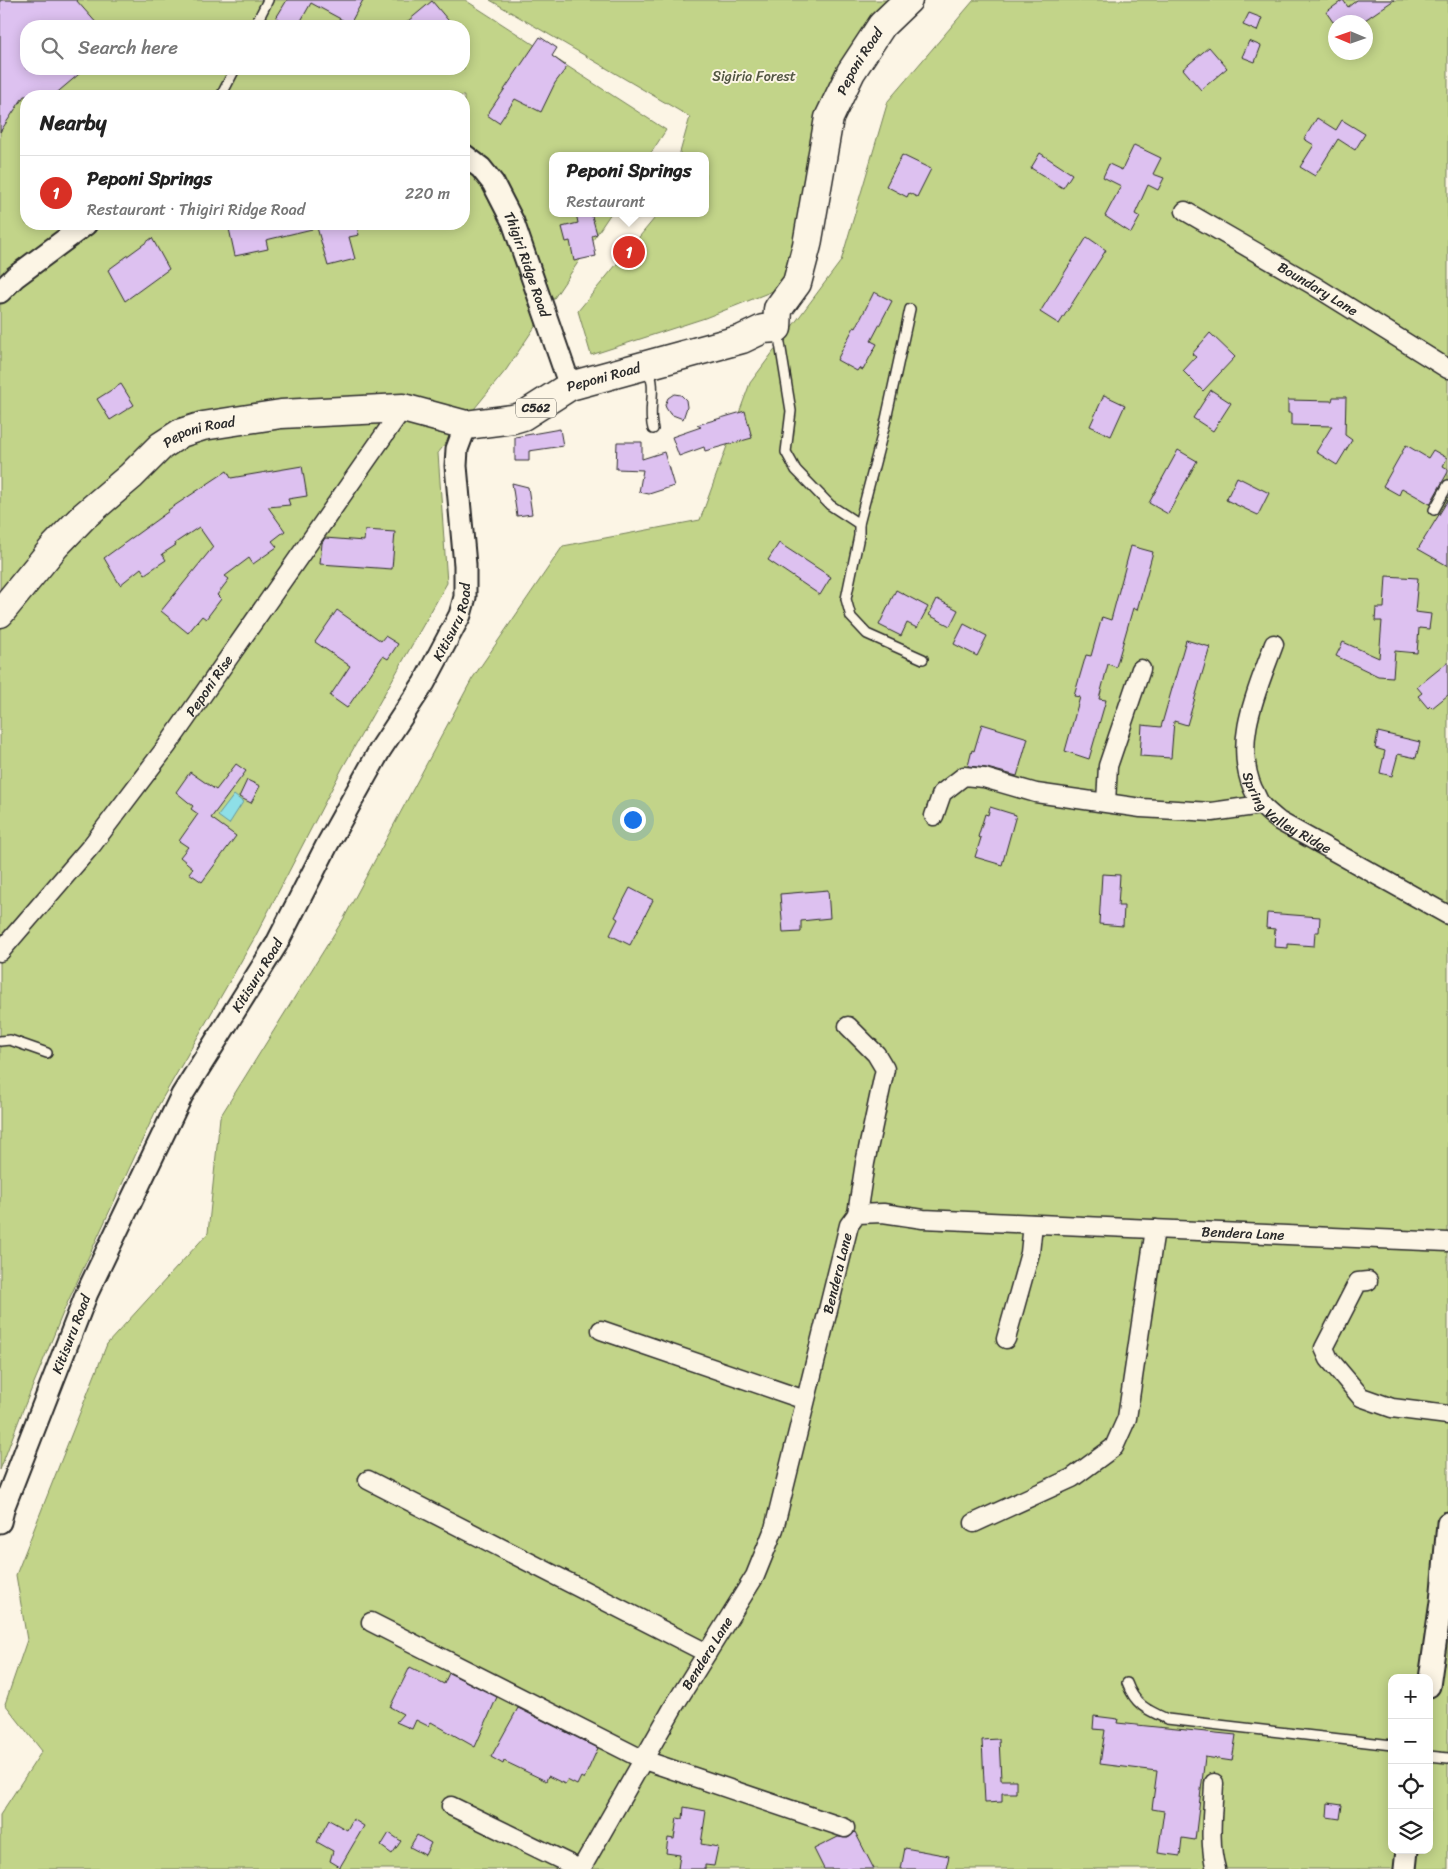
<!DOCTYPE html>
<html lang="en">
<head>
<meta charset="utf-8">
<style>
  :root { --surface:#fff; --page:#f6f6f6; --text:#222; --muted:#767676; --line:#e0e0e0; --accent:#d93025 }
  body { margin:0; font-family:Sriracha,sans-serif; background:var(--page); color:var(--text) }
  .controls { position:absolute; right:15px; bottom:15px; display:grid; overflow:hidden; border-radius:10px; box-shadow:0 2px 12px #0003 }
  .controls button { width:45px; height:45px; display:grid; place-items:center; padding:0; border:0; border-bottom:1px solid var(--line); background:var(--surface); color:var(--text); font:25px sans-serif }
  .compass { position:absolute; left:1328px; top:15px; width:45px; height:45px; border-radius:50%; background:var(--surface); box-shadow:0 2px 12px #0003; rotate:272deg }
  .you { position:absolute; left:632px; top:819px; width:18px; height:18px; margin:-12px; border:4px solid #fff; border-radius:50%; background:#1a73e8; box-shadow:0 0 0 8px #1a73e833 }
  .badge { display:grid; place-items:center; width:32px; height:32px; border-radius:50%; background:var(--accent); color:#fff; font-size:16px; font-weight:700 }
  .pin { position:absolute; translate:-50% -50%; border:2px solid #fff; box-shadow:0 1px 5px #0006 }
  .popup { position:absolute; left:549px; top:152px; width:160px; height:65px; box-sizing:border-box; display:grid; place-content:center; border-radius:10px; background:var(--surface); filter:drop-shadow(0 1px 4px #0005); font-size:16px; white-space:nowrap; color:var(--muted) }
  .popup b { font-size:19px; color:var(--text) }
  .popup::after { content:''; position:absolute; left:50%; top:100%; margin-left:-10px; border:10px solid transparent; border-top-color:var(--surface) }
  .list { margin:0; padding:0; list-style:none }
  h2 { display:flex; justify-content:space-between; align-items:center; height:65px; margin:0; padding:0 20px; font-size:21px }
  h2 small { font-size:16px; font-weight:400; color:var(--muted) }
  .list li { display:grid; grid-template-columns:32px 1fr auto; gap:15px; align-items:center; box-sizing:border-box; height:75px; padding:0 20px; border-top:1px solid var(--line) }
  .list b { display:block; font-size:19px; white-space:nowrap }
  .list p { margin:0; font-size:16px; white-space:nowrap; color:var(--muted) }
  .list em { font-size:16px; font-style:normal; color:var(--muted) }
  .icon { flex:none; width:28px; height:28px; fill:none; stroke:currentColor; stroke-width:2; stroke-linecap:round; stroke-linejoin:round }
  .map { position:relative; flex:none; width:1448px; height:1869px; overflow:hidden }
  .search { position:absolute; background:var(--surface); box-shadow:0 2px 12px #0003; left:20px; top:20px; width:450px; height:55px; display:flex; align-items:center; gap:12px; box-sizing:border-box; padding:0 18px; border-radius:20px; color:var(--muted); font-size:19px }
  .panel { position:absolute; background:var(--surface); box-shadow:0 2px 12px #0003; left:20px; top:90px; width:450px; height:140px; border-radius:20px }
  .map>svg:first-child { display:block }
</style>
</head>
<body>
<div class="map">
<svg width="1448" height="1869" viewBox="0 0 1448 1869">
  <rect width="100%" height="100%" fill="#fcf5e5"/>
  <filter id="ink" filterUnits="userSpaceOnUse"><feTurbulence type="fractalNoise" baseFrequency=".02" numOctaves="2"/><feDisplacementMap in="SourceGraphic" scale="10" xChannelSelector="R" yChannelSelector="G"/><feConvolveMatrix kernelMatrix="1 2 1 2 8 2 1 2 1" color-interpolation-filters="sRGB"/></filter>
  <g filter="url(#ink)">
    <g fill="#c2d489" stroke="#76805a" fill-rule="evenodd">
      <path d="M0,0H465L666,130L649,156H553V213H611L506,370L438,453L447,583L343,767L255,937L158,1106L65,1308L22,1412L0,1470ZM26,26H464V69H26ZM26,96H464V224H26Z"/>
      <polygon points="490,0 893,0 869,21 813,128 799,246 778,289 705,318 591,355 578,311 659,213 705,213 705,156 679,156 690,117"/>
      <path d="M974,0H1448V1869H0V1815L42,1751L5,1704L27,1640L16,1575L107,1344L208,1233L220,1117L344,918L472,679L563,546L700,520L750,383L841,261L888,101ZM1336,22H1366V52H1336ZM1392,1678H1429V1850H1392Z"/>
    </g>
    <polygon fill="#8edfe7" stroke="#66979c" points="234,795 243,802 229,824 218,816"/>
    <g fill="#ddc1f0" stroke="#2b2b2b">
      <polygon points="0,0 76,0 99,26 26,26 26,69 85,69 53,96 24,96 0,132"/>
      <polygon points="287,0 363,0 350,24 311,3 298,26 277,26 281,20 276,18"/>
      <polygon points="1343,0 1348,7 1357,0 1394,0 1362,22 1333,22 1326,12"/>
      <polygon points="432,1 453,26 402,26"/>
      <polygon points="1249,13 1262,18 1257,31 1243,25"/>
      <polygon points="540,37 557,48 552,56 567,67 555,83 541,112 515,99 499,123 487,115"/>
      <polygon points="1249,41 1261,46 1255,62 1242,57"/>
      <polygon points="1209,47 1227,68 1201,90 1183,69"/>
      <polygon points="1317,118 1336,130 1342,120 1365,134 1355,150 1338,139 1315,176 1300,167 1314,145 1304,139"/>
      <polygon points="1134,145 1161,158 1153,174 1164,178 1158,190 1148,185 1135,214 1140,217 1131,233 1105,216 1121,186 1103,177 1109,164 1122,170"/>
      <polygon points="1040,153 1072,174 1063,188 1031,168"/>
      <polygon points="902,155 931,169 917,197 909,193 907,197 886,186"/>
      <polygon points="576,213 591,213 597,234 592,236 596,256 574,261 570,241 566,242 562,227 578,223"/>
      <polygon points="228,224 312,224 312,229 266,240 268,249 235,256"/>
      <polygon points="316,224 331,224 332,227 356,224 359,235 349,237 355,259 328,266"/>
      <polygon points="1087,237 1106,250 1059,324 1040,312"/>
      <polygon points="152,238 169,269 125,301 108,270"/>
      <polygon points="874,292 892,301 871,341 877,344 863,370 859,368 857,371 837,360 854,327 856,328"/>
      <polygon points="1210,333 1235,357 1203,391 1183,371 1196,357 1192,354"/>
      <polygon points="121,384 134,405 110,420 97,399"/>
      <polygon points="1211,390 1231,403 1213,431 1193,418"/>
      <polygon points="674,394 681,395 686,400 687,407 683,419 670,414 666,408 665,405 668,398"/>
      <polygon points="1104,395 1125,405 1111,436 1090,426"/>
      <polygon points="1333,397 1346,397 1345,435 1352,440 1337,465 1316,452 1332,426 1291,425 1291,413 1288,413 1288,400 1332,401"/>
      <polygon points="745,411 752,438 705,451 704,447 679,456 672,437 701,427 697,425"/>
      <polygon points="560,429 563,446 529,451 529,461 515,461 515,437"/>
      <polygon points="617,442 642,442 642,459 664,452 674,486 649,494 639,492 643,470 616,469"/>
      <polygon points="1406,445 1428,458 1433,450 1447,458 1443,466 1448,469 1448,472 1430,504 1402,488 1399,495 1383,486"/>
      <polygon points="1178,450 1197,461 1168,514 1149,503"/>
      <polygon points="302,466 307,496 288,499 290,505 268,507 285,531 272,541 277,547 253,564 249,558 225,576 229,579 217,595 221,599 206,619 202,616 188,633 161,611 213,547 199,527 175,543 176,545 162,554 166,560 145,574 141,568 120,585 104,558 169,511 168,510 227,471 231,478"/>
      <polygon points="1237,477 1269,493 1258,515 1226,500"/>
      <polygon points="512,483 528,487 532,514 517,516"/>
      <polygon points="1448,500 1448,566 1418,549"/>
      <polygon points="365,530 395,532 392,569 320,564 322,543 325,538 364,541"/>
      <polygon points="779,543 831,577 820,595 768,560"/>
      <polygon points="1131,546 1153,552 1137,610 1133,608 1116,667 1108,664 1099,699 1106,700 1089,759 1065,751 1080,697 1074,696 1086,655 1091,656 1102,617 1111,620"/>
      <polygon points="1386,576 1418,578 1415,612 1431,614 1429,629 1419,628 1417,653 1395,651 1393,677 1378,676 1336,656 1343,642 1379,658 1382,621 1375,621 1376,608 1384,608"/>
      <polygon points="896,590 928,607 917,628 907,623 901,636 879,625"/>
      <polygon points="937,599 958,610 950,626 929,615"/>
      <polygon points="337,610 381,641 385,636 398,644 388,659 383,656 347,708 330,696 350,666 315,642"/>
      <polygon points="964,624 987,636 977,656 954,644"/>
      <polygon points="1186,640 1210,647 1187,725 1174,721 1171,758 1140,756 1142,725 1161,727"/>
      <polygon points="1448,662 1448,695 1432,708 1430,706 1428,708 1418,696 1422,693 1417,687"/>
      <polygon points="982,724 1028,738 1017,776 987,768 968,766 972,750 974,751"/>
      <polygon points="1378,732 1420,742 1416,758 1398,754 1392,776 1380,773 1385,751 1375,748"/>
      <polygon points="236,764 246,771 211,818 236,836 202,882 189,873 193,868 180,857 188,847 179,841 198,814 191,809 193,806 176,792 190,772 216,790"/>
      <polygon points="247,780 260,786 251,803 239,797"/>
      <polygon points="990,807 1016,815 1002,865 975,857 981,838 978,837 985,814 988,815"/>
      <polygon points="1102,874 1120,875 1118,906 1124,906 1123,926 1099,924"/>
      <polygon points="630,888 653,900 630,945 610,935 618,919 615,917"/>
      <polygon points="828,890 830,918 801,921 801,932 783,933 780,894"/>
      <polygon points="1267,913 1320,917 1319,932 1315,932 1314,946 1288,944 1288,948 1274,947 1275,929 1266,928"/>
      <polygon points="410,1667 444,1684 449,1673 497,1697 475,1747 431,1722 428,1726 416,1720 412,1729 396,1722 403,1714 390,1707"/>
      <polygon points="518,1708 598,1748 584,1779 581,1777 577,1785 567,1780 565,1784 548,1776 546,1781 504,1761 503,1764 491,1757"/>
      <polygon points="1094,1716 1118,1719 1117,1723 1236,1735 1232,1761 1205,1757 1195,1840 1182,1838 1180,1856 1158,1853 1164,1811 1152,1809 1157,1771 1100,1764 1105,1730 1093,1729"/>
      <polygon points="999,1739 1001,1780 1016,1780 1016,1793 1002,1793 1002,1802 985,1803 982,1740"/>
      <polygon points="1328,1803 1342,1805 1340,1819 1327,1817"/>
      <polygon points="684,1807 706,1811 701,1844 718,1847 714,1866 705,1865 705,1869 678,1869 680,1855 666,1853 668,1838 674,1839 677,1818 683,1819"/>
      <polygon points="353,1819 364,1826 340,1867 330,1861 333,1851 317,1842 329,1820 347,1830"/>
      <polygon points="855,1832 874,1869 824,1869 814,1849 838,1837 848,1838"/>
      <polygon points="389,1833 401,1841 392,1854 381,1846"/>
      <polygon points="417,1835 431,1843 425,1855 410,1847"/>
      <polygon points="905,1848 949,1856 946,1869 901,1869"/>
    </g>
    <g fill="none" stroke-linecap="round" stroke-linejoin="round">
      <g stroke="#2b2b2b" stroke-width="12">
        <g id="service">
          <polyline points="255,26 268,0"/>
          <polyline points="221,96 235,69"/>
          <polyline points="778,331 791,411 786,452 796,470 830,505 859,524 859,536 846,599 851,617 867,634 923,659"/>
          <path d="M648,369C658,388 647,409 653,429"/>
          <polyline points="1434,510 1448,485"/>
          <polyline points="859,524 885,424 910,309"/>
          <polyline points="0,1041 10,1040 47,1053"/>
          <path d="M1127,1683C1135,1705 1147,1710 1167,1719L1392,1745"/>
          <polyline points="1429,1756 1448,1758"/>
        </g>
      </g>
      <g stroke="#2b2b2b" stroke-width="21">
        <g id="minor">
          <path id="s1" d="M1185,211L1313,285L1448,369"/>
          <path id="s2" d="M1274,644C1258,689 1232,741 1253,789C1256,794 1258,801 1262,806C1267,811 1273,816 1279,821L1448,915"/>
          <polyline points="1106,802 1108,766 1141,669"/>
          <polyline points="934,816 942,793 964,776 984,778 1036,793 1141,808 1212,812 1261,805"/>
          <path id="s3" d="M0,952L92,845L167,746L403,408"/>
          <polyline points="848,1026 876,1054 885,1069 865,1163 857,1214"/>
          <polyline points="1368,1281 1358,1282 1324,1348 1329,1359 1361,1397 1392,1408 1448,1415"/>
          <polyline points="601,1330 805,1400"/>
          <polyline points="1006,1339 1030,1253 1033,1224"/>
          <polyline points="368,1480 707,1653"/>
          <polyline points="974,1523 1072,1478 1114,1447 1127,1418 1155,1229"/>
          <polyline points="371,1622 644,1760 845,1828"/>
          <path d="M1214,1783C1213,1811 1208,1842 1216,1869"/>
          <polyline points="451,1806 580,1869"/>
          <path id="s4" d="M581,1869L674,1706L755,1576L774,1529L849,1225L857,1214L883,1213L923,1219L1448,1242"/>
        </g>
      </g>
      <g stroke="#2b2b2b" stroke-width="25">
        <g id="tertiary">
          <path id="s5" d="M464,155L481,168L493,183L513,222L570,386"/>
          <polyline points="0,292 15,277 86,224"/>
          <path id="s6" d="M0,1522L4,1506L87,1293L182,1095L276,945L327,845L380,750L424,683L460,615L465,597V565L456,466L457,449L466,425"/>
          <polyline points="1429,1686 1441,1602 1448,1523"/>
          <polyline points="1405,1869 1407,1850"/>
        </g>
      </g>
      <g stroke="#2b2b2b" stroke-width="31">
        <g id="primary">
          <path id="s7" d="M0,613L55,546L84,516L131,476L161,446L181,433L203,426L281,414L403,408L466,425L513,419L523,416L570,386L742,339L763,329L777,328L778,309L797,283L807,245L829,118L851,72L882,25L908,0"/>
        </g>
      </g>
      <use href="#service" stroke="#fcf5e5" stroke-width="9"/>
      <use href="#minor" stroke="#fcf5e5" stroke-width="18"/>
      <use href="#tertiary" stroke="#fcf5e5" stroke-width="21"/>
      <use href="#primary" stroke="#fcf5e5" stroke-width="28"/>
    </g>
  </g>
  <g text-anchor="middle" stroke-width="4" stroke-linejoin="round" paint-order="stroke">
    <rect fill="#fcf5e5" stroke="#6a6863" stroke-width="1" x="516" y="398.5" width="40" height="19" rx="4"/>
    <g font-size="12" font-weight="bold" fill="#2b2b2b">
      <text x="536" y="412">C562</text>
    </g>
    <g font-size="14" fill="#2b2b2b" stroke="#fcf5e5">
      <text dy="5" stroke="none"><textPath href="#s7" startOffset="1159">Peponi Road</textPath></text>
      <text dy="5" stroke="none"><textPath href="#s5" startOffset="129">Thigiri Ridge Road</textPath></text>
      <text dy="5" stroke="none"><textPath href="#s1" startOffset="154">Boundary Lane</textPath></text>
      <text dy="5" stroke="none"><textPath href="#s7" startOffset="694">Peponi Road</textPath></text>
      <text dy="5" stroke="none"><textPath href="#s7" startOffset="274">Peponi Road</textPath></text>
      <text dy="5" stroke="none"><textPath href="#s6" startOffset="1011">Kitisuru Road</textPath></text>
      <text dy="5" stroke="none"><textPath href="#s3" startOffset="339">Peponi Rise</textPath></text>
      <text dy="5" stroke="none"><textPath href="#s2" startOffset="192">Spring Valley Ridge</textPath></text>
      <text dy="5" stroke="none"><textPath href="#s6" startOffset="606">Kitisuru Road</textPath></text>
      <text dy="5" stroke="none"><textPath href="#s4" startOffset="1105">Bendera Lane</textPath></text>
      <text dy="5" stroke="none"><textPath href="#s4" startOffset="655">Bendera Lane</textPath></text>
      <text dy="5" stroke="none"><textPath href="#s6" startOffset="201">Kitisuru Road</textPath></text>
      <text dy="5" stroke="none"><textPath href="#s4" startOffset="250">Bendera Lane</textPath></text>
    </g>
    <g font-size="14" fill="#515542" stroke="#fcf5e5">
      <text x="754" y="81">Sigiria Forest</text>
    </g>
  </g>
</svg>
<div class="controls">
<button>+</button>
<button>−</button>
<button><svg class="icon" aria-label="locate" viewBox="0 0 24 24"><circle cx="12" cy="12" r="6"/><path d="M12 2v4M12 18v4M2 12h4M18 12h4"/></svg></button>
<button><svg class="icon" aria-label="layers" viewBox="0 0 24 24"><path d="M12 4l9 5-9 5-9-5zM3 14l9 5 9-5"/></svg></button>
</div>
<svg class="compass" viewBox="-18 -18 36 36"><path d="M0-13l5 13h-10z" fill="#e53935"/><path d="M0 13l5-13h-10z" fill="#767676"/></svg>
<div class="you"></div>
<div class="pin badge" style="left:629px;top:252px">1</div>
<div class="popup"><b>Peponi Springs</b>Restaurant</div>
<div class="search"><svg class="icon" aria-label="search" viewBox="0 0 24 24"><circle cx="10" cy="10" r="6"/><path d="M15 15l6 6"/></svg>Search here</div>
<section class="panel">
<h2>Nearby<small></small></h2>
<ul class="list">
<li><span class="badge">1</span><div><b>Peponi Springs</b><p>Restaurant · Thigiri Ridge Road</p></div><em>220 m</em></li>
</ul>
</section>
</div>
</body>
</html>
